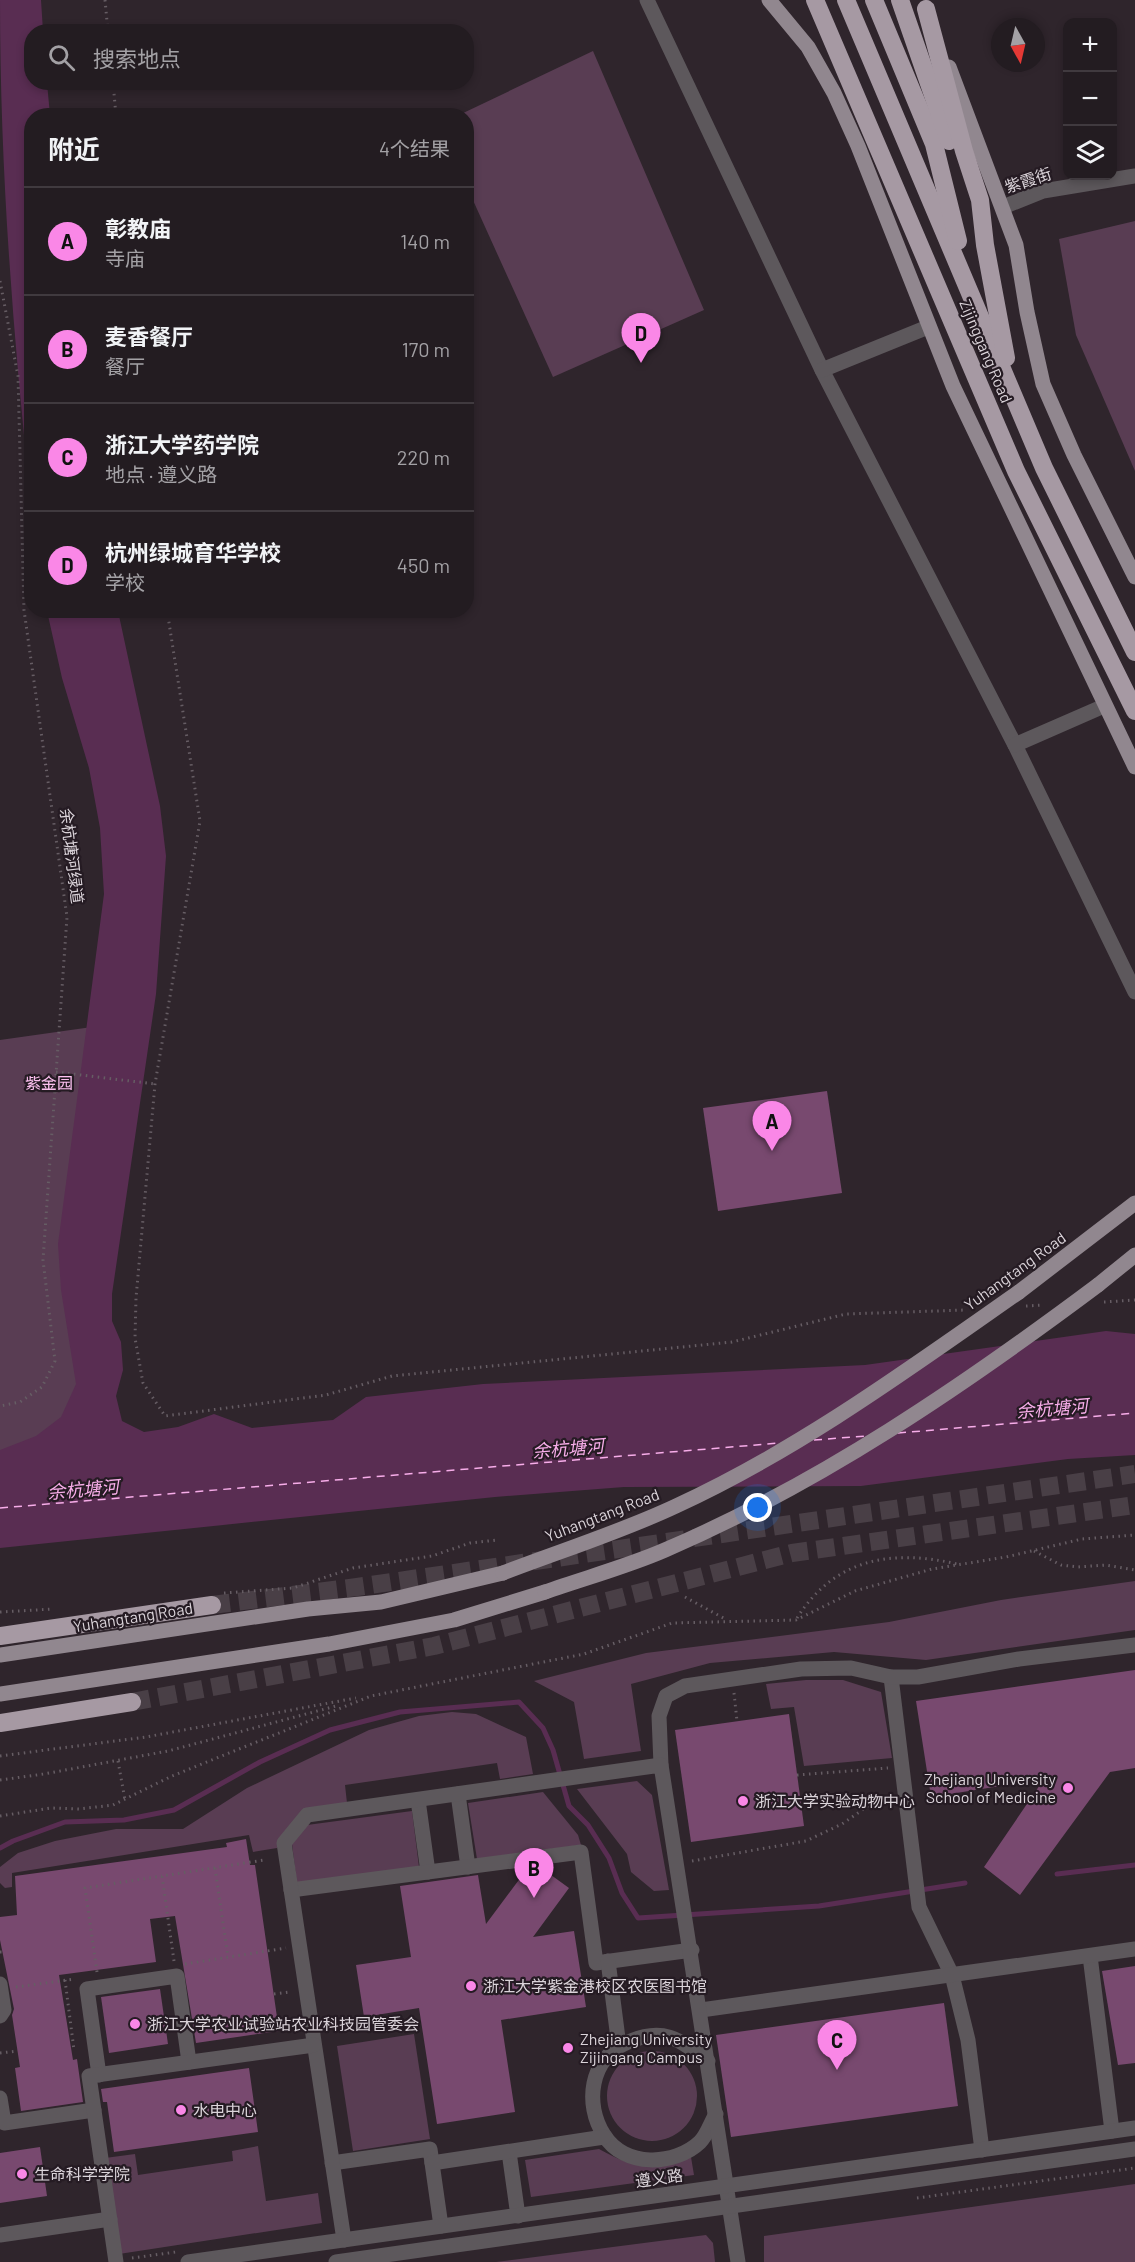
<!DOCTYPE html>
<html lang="zh">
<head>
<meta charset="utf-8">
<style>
  :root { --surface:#231c21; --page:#2f292e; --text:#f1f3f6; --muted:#a3a1a5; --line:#403a3f; --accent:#fa87e7 }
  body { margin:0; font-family:Barlow,"Noto Sans SC",sans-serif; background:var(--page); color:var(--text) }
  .controls { position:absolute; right:18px; top:18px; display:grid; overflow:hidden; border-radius:12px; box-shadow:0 3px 9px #0003 }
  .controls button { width:54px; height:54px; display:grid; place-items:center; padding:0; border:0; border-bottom:2px solid var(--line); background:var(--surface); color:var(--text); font:30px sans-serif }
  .compass { position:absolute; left:991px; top:18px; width:54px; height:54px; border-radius:50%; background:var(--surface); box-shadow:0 3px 9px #0003; rotate:172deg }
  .you { position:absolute; left:758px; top:1508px; width:21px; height:21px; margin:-15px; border:4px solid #fff; border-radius:50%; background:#1a73e8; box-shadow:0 0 0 9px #1a73e833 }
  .badge { display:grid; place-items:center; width:39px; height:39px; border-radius:50%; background:var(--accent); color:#111; font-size:20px; font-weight:700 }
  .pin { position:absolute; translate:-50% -50px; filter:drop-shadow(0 2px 3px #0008) }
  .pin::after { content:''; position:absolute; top:32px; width:21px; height:18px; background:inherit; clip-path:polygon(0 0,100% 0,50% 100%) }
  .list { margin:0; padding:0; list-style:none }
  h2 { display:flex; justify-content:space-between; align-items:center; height:78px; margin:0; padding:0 24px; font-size:26px }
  h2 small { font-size:20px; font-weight:400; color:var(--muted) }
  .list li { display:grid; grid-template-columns:39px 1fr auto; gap:18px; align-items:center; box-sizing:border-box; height:108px; padding:0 24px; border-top:2px solid var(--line) }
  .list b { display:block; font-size:22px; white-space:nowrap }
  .list p { margin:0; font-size:20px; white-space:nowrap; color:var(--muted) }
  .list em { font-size:20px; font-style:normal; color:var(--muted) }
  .icon { flex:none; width:33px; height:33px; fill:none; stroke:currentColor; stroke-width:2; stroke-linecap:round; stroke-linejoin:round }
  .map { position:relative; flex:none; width:1135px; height:2262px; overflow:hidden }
  .search { position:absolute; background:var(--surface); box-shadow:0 3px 9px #0003; left:24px; top:24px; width:450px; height:66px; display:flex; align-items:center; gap:15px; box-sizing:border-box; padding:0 21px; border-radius:24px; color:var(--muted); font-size:22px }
  .panel { position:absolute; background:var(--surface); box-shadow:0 3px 9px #0003; left:24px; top:108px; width:450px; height:510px; border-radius:24px }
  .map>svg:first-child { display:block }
</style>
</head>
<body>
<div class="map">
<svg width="1135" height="2262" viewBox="0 0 1135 2262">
  <rect width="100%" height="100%" fill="#2f252c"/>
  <g fill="#593d53">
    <polygon points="593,51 704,310 553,377 467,187 466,116 459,115"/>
    <polygon points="1135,221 1135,471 1076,335 1059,239"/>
    <polygon points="99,1026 85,1393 54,1465 0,1469 0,1040"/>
    <polygon points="1135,1581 1135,1630 926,1660 834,1652 710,1663 631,1684 641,1751 584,1759 574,1702 534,1681 646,1653 889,1622 1001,1600"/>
    <polygon points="806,1680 843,1680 881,1692 892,1758 804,1766 794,1707 771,1709 766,1684"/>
    <polygon points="452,1712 476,1714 526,1737 533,1774 500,1779 497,1763 345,1785 347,1803 305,1810 277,1843 277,1848 253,1852 249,1835 12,1873 12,1887 5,1888 0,1883 0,1867 18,1853 55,1841 116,1829 183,1829 247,1788 369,1730 419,1716"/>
    <polygon points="637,1781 652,1795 669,1890 654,1891 631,1872 627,1854 577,1789"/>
    <polygon points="543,1792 578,1835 581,1845 477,1859 468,1803"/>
    <polygon points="412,1811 419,1867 297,1884 292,1844 307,1825"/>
    <polygon points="414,2034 430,2139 353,2151 337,2046"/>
    <circle cx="652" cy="2096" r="45"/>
    <polygon points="258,2146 266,2201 318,2193 322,2223 119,2254 105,2158 135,2154 138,2175 233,2161 232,2151"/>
    <path d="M599,2149C631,2167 655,2173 691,2157L694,2175L531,2197L525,2160Z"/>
    <polygon points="1135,2184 1135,2262 764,2262 764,2236"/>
    <polygon points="706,2235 713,2243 715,2262 496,2262"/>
  </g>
  <g fill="#592d52">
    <path d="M0,0H41L43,31L32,32V82L47,83L50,115L32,116L31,503C13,336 0,169 0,0Z"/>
    <polygon points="47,611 118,611 160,806 166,856 156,994 112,1294 112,1321 121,1342 123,1370 116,1396 122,1421 144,1432 178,1427 214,1414 252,1428 333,1420 366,1397 483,1384 865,1365 1106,1331 1135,1334 1135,1455 1068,1459 861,1486 624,1487 495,1497 0,1548 0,1450 36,1436 61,1417 76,1384 61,1290 58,1244 104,894 100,828 89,768 62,678"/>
  </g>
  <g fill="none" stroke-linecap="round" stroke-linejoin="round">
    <g stroke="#592d52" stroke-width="5">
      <polyline points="0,1848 13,1841 65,1822 124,1820 174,1810 260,1762 330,1730 400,1712 519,1702 543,1728 553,1750 569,1806 588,1825 609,1858 622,1893 638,1918 819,1906 965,1883"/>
      <polyline points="1057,1874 1135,1865"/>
    </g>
    <g stroke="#f7ade9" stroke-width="1.5" stroke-dasharray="8 6" stroke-linecap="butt">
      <polyline points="898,1433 1135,1413"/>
      <polyline points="814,1440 866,1436"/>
      <polyline points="0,1508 779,1443"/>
    </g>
  </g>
  <g fill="#78496f">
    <polygon points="827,1091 842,1193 718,1211 703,1108"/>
    <polygon points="1135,1670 1135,1768 1110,1772 1020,1895 984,1867 1044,1779 931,1797 916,1701"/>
    <polygon points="789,1714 804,1826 691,1842 675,1730"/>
    <polygon points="246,1839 250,1865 255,1865 279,2031 196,2043 175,1916 150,1919 156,1962 59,1975 73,2060 77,2059 83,2102 21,2111 15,2068 20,2067 12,2015 14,2009 0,1940 0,1917 17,1915 15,1876 227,1847 226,1843"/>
    <polygon points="540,1867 569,1888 533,1937 574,1931 586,2007 501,2020 515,2112 437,2124 419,2008 364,2017 356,1965 411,1957 400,1886 478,1875 486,1924 527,1869"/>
    <polygon points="1135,1966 1135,2063 1118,2065 1102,1971"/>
    <polygon points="160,1989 168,2044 109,2053 101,1997"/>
    <polygon points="944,2003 958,2106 731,2137 716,2035"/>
    <polygon points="249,2068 258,2132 114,2152 107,2102 103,2102 101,2089"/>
    <polygon points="40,2147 47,2196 0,2203 0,2153"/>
  </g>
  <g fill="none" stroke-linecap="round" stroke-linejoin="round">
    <g stroke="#493f46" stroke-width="18" stroke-dasharray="18 9" stroke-linecap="butt">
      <polyline points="212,1605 357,1587 1135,1474"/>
      <polyline points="132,1702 434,1646 792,1553 1135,1505"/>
    </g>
    <g stroke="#665d64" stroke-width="3" stroke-dasharray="1.5 4.5" stroke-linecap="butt">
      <polyline points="105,0 108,32"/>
      <polyline points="113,82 116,116"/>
      <polyline points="0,281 18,376 24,610 67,917 43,1260 55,1361 42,1387 20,1402 0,1406"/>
      <polyline points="167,610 200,821 155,1084 136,1298 135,1338 143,1383 165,1416 326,1395 392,1376 732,1342 846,1314 966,1310"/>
      <polyline points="56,1072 155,1084"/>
      <polyline points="1104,1302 1135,1300"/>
      <polyline points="1026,1306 1043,1305"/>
      <polyline points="1034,1551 1061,1565 1078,1567 1106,1565 1135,1570"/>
      <polyline points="224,1593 293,1588 353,1568 432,1556 470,1543 497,1540"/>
      <polyline points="685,1597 727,1620"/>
      <polyline points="0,1612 53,1609"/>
      <path d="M797,1618C835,1558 892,1549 957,1564"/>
      <polyline points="734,1693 737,1721"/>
      <polyline points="0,1756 146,1737 356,1698"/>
      <polyline points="118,1761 125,1800"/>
      <polyline points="797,1775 888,1768"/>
      <polyline points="0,1780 44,1774 168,1751 336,1706"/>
      <polyline points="0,1816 51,1808 79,1809 113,1805 172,1776 371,1696 584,1654 672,1623 796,1620 855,1591 932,1569 1006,1557 1082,1539 1135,1535"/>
      <polyline points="692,1861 806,1841 842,1824 871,1804 892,1801"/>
      <polyline points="215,1868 228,1957"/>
      <polyline points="0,1952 2,1952"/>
      <polyline points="174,1961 162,1876 264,1860"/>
      <polyline points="185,1964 286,1948"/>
      <polyline points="97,1972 85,1888 162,1876"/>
      <polyline points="65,1980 74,2050"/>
      <polyline points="16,1987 75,1979"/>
      <polyline points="274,1994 290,1992"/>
      <polyline points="0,2053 18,2051"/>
      <polyline points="917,2198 1135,2168"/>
      <polyline points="132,2258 176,2252"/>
    </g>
    <g stroke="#5d585c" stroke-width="15">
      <polyline points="647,0 822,370 1015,745 1135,992"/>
      <polyline points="1003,207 1043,191 1135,176"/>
      <polyline points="822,370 928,327"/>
      <polyline points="1015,745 1104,706"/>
      <polyline points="891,1677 919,1907 952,1975 968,2040 982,2150"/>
      <polyline points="661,1765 659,1716 666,1696 685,1686 801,1669 851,1668 891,1677 918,1677 1019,1659 1135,1645"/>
      <polyline points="458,1794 468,1867"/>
      <polyline points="418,1800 428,1872"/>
      <polyline points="291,1890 581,1852 596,1963 692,1950"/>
      <polyline points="1090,1956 1112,2131"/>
      <polyline points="608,1961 619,2046"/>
      <polyline points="0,1984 4,2010 0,2016"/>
      <polyline points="701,2010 1135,1949"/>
      <path d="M708,2061C679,2039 663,2026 626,2043C590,2059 584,2104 604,2135C624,2168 675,2166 700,2142C707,2135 711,2122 716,2114"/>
      <polyline points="99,2075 87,1989 177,1976 189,2062"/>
      <polyline points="0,2098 4,2123 94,2110"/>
      <polyline points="509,2152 518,2216"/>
      <polyline points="332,2163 430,2149 432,2163"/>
      <polyline points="441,2226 432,2163 604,2137"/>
      <polyline points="0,2235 110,2219"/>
      <polyline points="344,2240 284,1843 307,1815 661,1765 738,2262"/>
      <polyline points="116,2262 89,2076 314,2045"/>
      <polyline points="188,2262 1135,2128"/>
      <polyline points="336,2262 1135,2149"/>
    </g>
    <g stroke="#91878f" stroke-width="15">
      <polyline points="769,0 808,47 834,93 858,146 953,386 1135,767"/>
      <polyline points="949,67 1016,245 1027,312 1043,384 1074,455 1135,577"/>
      <polyline points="1098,1285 1135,1255"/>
      <polyline points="1019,1292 1135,1203"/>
      <polyline points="0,1655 308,1609 381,1602 503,1573"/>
      <polyline points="0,1694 329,1644 454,1620 545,1592"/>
    </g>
    <g stroke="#a699a3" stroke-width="18">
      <polyline points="815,0 1016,471 1135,711"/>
      <polyline points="846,0 1044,468 1135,652"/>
      <polyline points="874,0 934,144 958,241"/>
      <polyline points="900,0 949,141"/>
      <polyline points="926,9 964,151 980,200 985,245 1006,358"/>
      <polyline points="0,1636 212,1605"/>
      <polyline points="0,1723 132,1702"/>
    </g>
    <g stroke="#91878f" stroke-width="15">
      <path d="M503,1573C560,1551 621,1532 676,1506C798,1450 909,1369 1019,1292"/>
      <path d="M545,1592C584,1578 626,1567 665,1550C821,1483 963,1386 1098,1285"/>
    </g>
  </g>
  <g fill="#fa87e7" stroke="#251b23" stroke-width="2">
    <circle cx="1068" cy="1788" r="6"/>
    <circle cx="743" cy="1801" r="6"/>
    <circle cx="471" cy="1986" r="6"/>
    <circle cx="135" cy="2024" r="6"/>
    <circle cx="568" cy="2048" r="6"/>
    <circle cx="181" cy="2110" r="6"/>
    <circle cx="22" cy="2174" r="6"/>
  </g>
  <g text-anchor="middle" stroke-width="4.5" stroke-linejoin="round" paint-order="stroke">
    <g font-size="16" fill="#dbd4da" stroke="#251b23">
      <text transform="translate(1028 180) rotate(-18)" y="6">紫霞街</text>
      <text transform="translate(986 351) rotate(67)" y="6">Zijinggang Road</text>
      <text transform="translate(72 856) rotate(83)" y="6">余杭塘河绿道</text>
      <text transform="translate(1015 1271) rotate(-36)" y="6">Yuhangtang Road</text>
      <text transform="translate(602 1515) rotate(-21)" y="6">Yuhangtang Road</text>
      <text transform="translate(133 1617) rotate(-9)" y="6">Yuhangtang Road</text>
      <text transform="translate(659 2178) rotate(-8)" y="6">遵义路</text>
    </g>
    <g font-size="16" fill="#fcc0ef" stroke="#251b23">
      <text x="49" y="1089">紫金园</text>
    </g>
    <g font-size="16" fill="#dbd4da" stroke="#251b23" text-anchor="start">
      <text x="1056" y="1785" text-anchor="end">Zhejiang University<tspan x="1056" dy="18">School of Medicine</tspan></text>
      <text x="755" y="1807">浙江大学实验动物中心</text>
      <text x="483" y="1992">浙江大学紫金港校区农医图书馆</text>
      <text x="147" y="2030">浙江大学农业试验站农业科技园管委会</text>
      <text x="580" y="2045">Zhejiang University<tspan x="580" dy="18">Zijingang Campus</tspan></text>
      <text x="193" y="2116">水电中心</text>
      <text x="34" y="2180">生命科学学院</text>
    </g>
    <g font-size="18" font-style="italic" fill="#f7ade9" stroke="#251b23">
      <text transform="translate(1052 1409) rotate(-5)" y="6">余杭塘河</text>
      <text transform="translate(568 1449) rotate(-5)" y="6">余杭塘河</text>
      <text transform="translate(83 1490) rotate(-5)" y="6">余杭塘河</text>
    </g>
  </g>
</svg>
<div class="controls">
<button>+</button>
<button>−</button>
<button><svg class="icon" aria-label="layers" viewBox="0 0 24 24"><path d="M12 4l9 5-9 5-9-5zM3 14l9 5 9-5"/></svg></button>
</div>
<svg class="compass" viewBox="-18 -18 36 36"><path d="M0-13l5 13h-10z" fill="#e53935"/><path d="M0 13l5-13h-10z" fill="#a3a1a5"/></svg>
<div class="you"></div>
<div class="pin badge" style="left:772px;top:1151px">A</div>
<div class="pin badge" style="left:534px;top:1898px">B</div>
<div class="pin badge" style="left:837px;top:2070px">C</div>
<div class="pin badge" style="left:641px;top:363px">D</div>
<div class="search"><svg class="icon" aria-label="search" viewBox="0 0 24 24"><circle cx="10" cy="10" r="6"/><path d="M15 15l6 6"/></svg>搜索地点</div>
<section class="panel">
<h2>附近<small>4个结果</small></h2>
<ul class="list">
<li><span class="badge">A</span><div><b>彰教庙</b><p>寺庙</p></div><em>140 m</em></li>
<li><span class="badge">B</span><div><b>麦香餐厅</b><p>餐厅</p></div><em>170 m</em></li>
<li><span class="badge">C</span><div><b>浙江大学药学院</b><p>地点 · 遵义路</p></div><em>220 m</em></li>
<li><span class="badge">D</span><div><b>杭州绿城育华学校</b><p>学校</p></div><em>450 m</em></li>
</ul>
</section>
</div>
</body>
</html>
